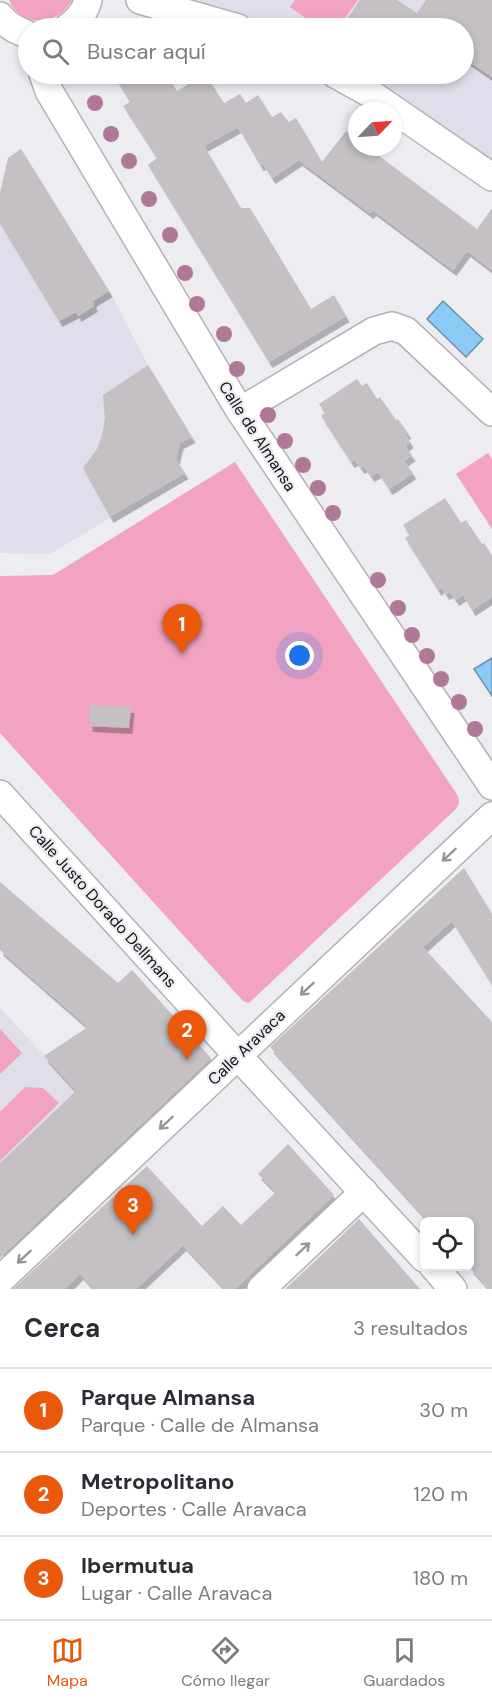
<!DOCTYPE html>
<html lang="es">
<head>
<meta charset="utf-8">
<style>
  :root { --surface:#fff; --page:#f2f2f3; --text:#2b2b33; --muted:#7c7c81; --line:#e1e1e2; --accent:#ea580c }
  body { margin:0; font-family:"DM Sans",sans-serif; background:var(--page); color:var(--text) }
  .controls { position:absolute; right:18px; bottom:18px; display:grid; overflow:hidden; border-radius:9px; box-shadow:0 3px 9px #0003 }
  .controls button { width:54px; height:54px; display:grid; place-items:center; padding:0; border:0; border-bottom:2px solid var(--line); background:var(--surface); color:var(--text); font:30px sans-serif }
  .compass { position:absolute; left:348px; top:102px; width:54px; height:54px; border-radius:50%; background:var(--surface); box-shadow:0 3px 9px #0003; rotate:65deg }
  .you { position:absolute; left:300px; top:656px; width:21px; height:21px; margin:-15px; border:4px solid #fff; border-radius:50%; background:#1a73e8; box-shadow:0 0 0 9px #1a73e833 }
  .badge { display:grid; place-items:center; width:39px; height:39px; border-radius:50%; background:var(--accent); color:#fff; font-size:20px; font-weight:700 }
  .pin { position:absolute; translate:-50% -50px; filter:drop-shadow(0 2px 3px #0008) }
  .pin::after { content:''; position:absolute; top:32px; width:21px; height:18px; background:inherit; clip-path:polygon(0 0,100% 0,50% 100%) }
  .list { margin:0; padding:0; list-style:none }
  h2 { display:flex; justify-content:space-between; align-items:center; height:78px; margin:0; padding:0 24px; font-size:26px }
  h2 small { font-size:20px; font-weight:400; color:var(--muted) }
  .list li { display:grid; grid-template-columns:39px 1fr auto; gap:18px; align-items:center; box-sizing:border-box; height:84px; padding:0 24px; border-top:2px solid var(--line) }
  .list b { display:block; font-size:22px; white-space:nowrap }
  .list p { margin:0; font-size:20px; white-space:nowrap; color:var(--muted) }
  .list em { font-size:20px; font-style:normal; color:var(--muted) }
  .icon { flex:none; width:33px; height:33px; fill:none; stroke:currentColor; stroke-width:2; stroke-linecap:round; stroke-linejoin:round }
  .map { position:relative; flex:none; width:492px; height:1289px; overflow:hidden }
  .search { position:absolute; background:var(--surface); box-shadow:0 3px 9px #0003; left:18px; right:18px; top:18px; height:66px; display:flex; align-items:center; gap:15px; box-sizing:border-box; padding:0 21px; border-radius:33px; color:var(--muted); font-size:22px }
  .sheet { height:330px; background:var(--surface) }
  nav { display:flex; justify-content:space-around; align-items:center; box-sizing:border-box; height:84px; border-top:2px solid var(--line); background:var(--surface); font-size:16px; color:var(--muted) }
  nav a { display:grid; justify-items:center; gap:3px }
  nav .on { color:var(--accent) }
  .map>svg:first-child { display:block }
</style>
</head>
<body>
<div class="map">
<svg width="492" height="1289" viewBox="0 0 492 1289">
  <defs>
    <filter id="shadow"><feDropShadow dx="3.5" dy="6" stdDeviation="0" flood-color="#0004"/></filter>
  </defs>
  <rect width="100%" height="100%" fill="#edecf1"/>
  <g fill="#e0deea">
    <polygon points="129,0 492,0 492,177 335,74 464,74 464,28 238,28"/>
    <polygon points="21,149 109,291 148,365 192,437 180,443 176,460 185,473 50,554 0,553 0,193 8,158"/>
    <polygon points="0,1008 123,1141 0,1260"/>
  </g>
  <g fill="#f1a3c1">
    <path d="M9,0H72C59,26 21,29 9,0Z"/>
    <polygon points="295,0 358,0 338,28 320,28 290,7"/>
    <polygon points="488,453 492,459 492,529 456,474"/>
    <polygon points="235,462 458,796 459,803 457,808 249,1003 243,1001 0,733 0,576 53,575"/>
    <polygon points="0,1029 22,1053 0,1074"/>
    <polygon points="25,1087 43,1088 59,1103 0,1161 0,1112"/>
  </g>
  <g fill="#8bcaf4" stroke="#6793b1" stroke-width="1.5">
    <polygon points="443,301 483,339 466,357 427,319"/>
    <polygon points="492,658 492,696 474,669"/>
  </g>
  <g fill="#c4c0c4" filter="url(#shadow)">
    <polygon points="360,0 397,0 417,13 426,0 492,0 492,77 464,58 464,28 341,28"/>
    <polygon points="113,74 166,74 177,91 205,74 224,103 240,94 246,103 258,95 272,117 281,112 289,122 296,118 322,162 346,131 357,139 357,147 367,147 477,229 492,208 492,270 467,251 453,270 373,210 370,213 299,160 272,178 263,164 260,165 238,127 204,146 241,208 250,208 311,309 334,295 346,316 269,362 148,165 157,158 123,106 130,102"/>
    <polygon points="21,149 109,291 93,301 94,306 78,316 76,312 59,321 0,223 0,193 8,158"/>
    <polygon points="148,365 192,437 180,443 176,460 185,473 110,517 83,468 97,449 102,435 105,419 103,395"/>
    <polygon points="357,379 362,386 367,383 377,399 380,397 396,420 398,419 408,433 405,434 410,442 405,446 412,455 404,461 413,473 389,489 378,472 371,476 364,466 361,468 355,460 351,462 321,416 325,413 319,404"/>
    <polygon points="445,498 461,523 466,520 482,544 484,543 492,556 492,597 472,610 463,595 456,600 450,592 446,594 441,587 438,590 405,538 410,535 403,525"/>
    <polygon points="90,705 131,707 129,728 89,726"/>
    <polygon points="464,868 492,914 492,985 452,921 423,947 492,1022 492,1289 489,1289 470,1268 470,1221 428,1221 270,1047"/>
    <polygon points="0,882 118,983 132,970 211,1058 0,1258 0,1163 76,1091 44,1056 88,1027 0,950"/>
    <polygon points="288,1144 334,1195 235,1289 225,1289 183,1245 136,1289 94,1289 80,1274 65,1289 13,1289 147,1166 202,1226 223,1206 241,1225 276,1192 258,1174"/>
    <polygon points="359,1219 420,1289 285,1289 327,1250"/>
  </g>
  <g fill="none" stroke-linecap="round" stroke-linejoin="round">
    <g stroke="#b3b2b6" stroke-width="30">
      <g id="minor">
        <polyline points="140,0 238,28"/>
        <path d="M0,16C7,26 17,30 28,35"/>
        <path d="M67,28C77,21 85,13 88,0"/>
        <polyline points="43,74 49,91 240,411 492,786"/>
        <polyline points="335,74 371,94 492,177"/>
        <polyline points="240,411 374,331 392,326 406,331 492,412"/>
        <polyline points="0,794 237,1055 424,1258"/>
        <polyline points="433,1266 453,1289"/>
        <polyline points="0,1280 492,816"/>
        <polyline points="261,1289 364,1192"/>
      </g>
    </g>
    <use href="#minor" stroke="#fff" stroke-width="27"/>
  </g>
  <g fill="#af7896">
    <circle cx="95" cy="103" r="8"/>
    <circle cx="111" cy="134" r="8"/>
    <circle cx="129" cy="161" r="8"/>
    <circle cx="149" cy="199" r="8"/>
    <circle cx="170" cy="235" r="8"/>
    <circle cx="185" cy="273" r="8"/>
    <circle cx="197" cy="304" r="8"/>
    <circle cx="224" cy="334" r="8"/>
    <circle cx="237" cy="369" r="8"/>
    <circle cx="268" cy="415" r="8"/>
    <circle cx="285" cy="441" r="8"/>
    <circle cx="303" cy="465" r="8"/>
    <circle cx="318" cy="488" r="8"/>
    <circle cx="333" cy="513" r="8"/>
    <circle cx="378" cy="580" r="8"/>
    <circle cx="398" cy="608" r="8"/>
    <circle cx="412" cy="635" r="8"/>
    <circle cx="427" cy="656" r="8"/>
    <circle cx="441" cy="679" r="8"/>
    <circle cx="459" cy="702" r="8"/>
    <circle cx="475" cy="729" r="8"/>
  </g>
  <defs><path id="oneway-shaft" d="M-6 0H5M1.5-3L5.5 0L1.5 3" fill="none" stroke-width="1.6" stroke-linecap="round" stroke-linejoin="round" transform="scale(1.5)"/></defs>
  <g stroke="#959596">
    <use href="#oneway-shaft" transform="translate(449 855) rotate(137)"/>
    <use href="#oneway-shaft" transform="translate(307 989) rotate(137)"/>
    <use href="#oneway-shaft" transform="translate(166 1123) rotate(137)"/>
    <use href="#oneway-shaft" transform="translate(303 1249) rotate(-43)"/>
    <use href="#oneway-shaft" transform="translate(24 1257) rotate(137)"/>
  </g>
  <g text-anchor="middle" stroke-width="4.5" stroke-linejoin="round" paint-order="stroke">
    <g font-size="16" fill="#131315" stroke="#edecf1">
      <text transform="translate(258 436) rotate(57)" y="6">Calle de Almansa</text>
      <text transform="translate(103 906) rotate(48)" y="6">Calle Justo Dorado Dellmans</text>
      <text transform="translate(246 1047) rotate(-44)" y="6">Calle Aravaca</text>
    </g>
  </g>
</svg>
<div class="controls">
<button><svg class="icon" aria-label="locate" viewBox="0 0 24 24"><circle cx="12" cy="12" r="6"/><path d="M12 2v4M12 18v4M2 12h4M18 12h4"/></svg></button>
</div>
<svg class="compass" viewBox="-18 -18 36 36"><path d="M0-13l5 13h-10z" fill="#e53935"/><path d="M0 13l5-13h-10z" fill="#7c7c81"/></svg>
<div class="you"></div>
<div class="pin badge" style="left:182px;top:654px">1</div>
<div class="pin badge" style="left:187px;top:1060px">2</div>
<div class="pin badge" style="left:133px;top:1235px">3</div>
<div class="search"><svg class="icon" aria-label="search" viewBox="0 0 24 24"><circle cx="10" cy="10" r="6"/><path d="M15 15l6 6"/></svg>Buscar aquí</div>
</div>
<section class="sheet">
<h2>Cerca<small>3 resultados</small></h2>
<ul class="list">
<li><span class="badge">1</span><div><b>Parque Almansa</b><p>Parque · Calle de Almansa</p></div><em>30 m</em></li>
<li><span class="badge">2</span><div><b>Metropolitano</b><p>Deportes · Calle Aravaca</p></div><em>120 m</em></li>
<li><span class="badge">3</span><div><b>Ibermutua</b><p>Lugar · Calle Aravaca</p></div><em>180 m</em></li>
</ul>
</section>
<nav>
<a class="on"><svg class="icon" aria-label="map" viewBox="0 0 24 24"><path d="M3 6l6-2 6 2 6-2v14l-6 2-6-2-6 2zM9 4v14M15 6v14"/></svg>Mapa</a>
<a><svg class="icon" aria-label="directions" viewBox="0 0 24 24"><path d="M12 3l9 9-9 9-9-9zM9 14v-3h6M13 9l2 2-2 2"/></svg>Cómo llegar</a>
<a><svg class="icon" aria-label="saved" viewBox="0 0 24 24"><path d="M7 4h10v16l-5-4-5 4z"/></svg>Guardados</a>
</nav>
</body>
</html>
